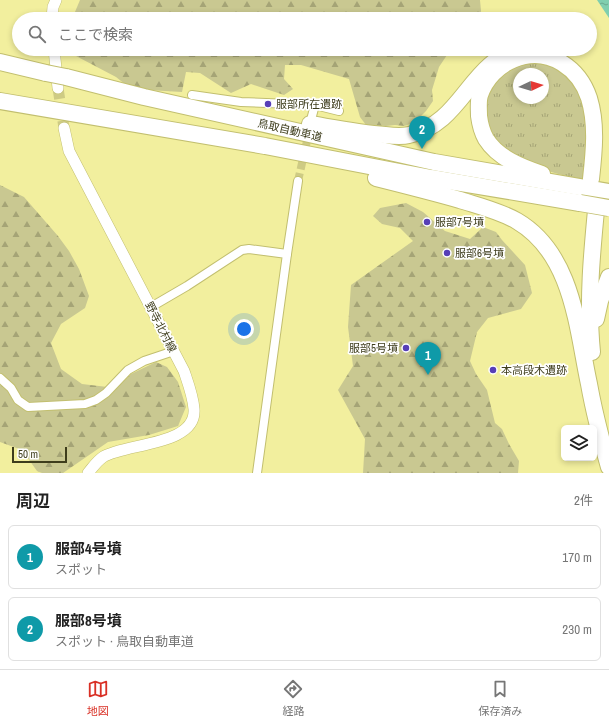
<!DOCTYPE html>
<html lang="ja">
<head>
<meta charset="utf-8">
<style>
  :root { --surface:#fff; --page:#f2f2f2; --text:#222; --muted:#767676; --line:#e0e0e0; --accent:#d93025 }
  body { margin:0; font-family:"Archivo Narrow","Noto Sans JP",sans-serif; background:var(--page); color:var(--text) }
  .controls { position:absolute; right:12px; bottom:12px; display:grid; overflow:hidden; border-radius:6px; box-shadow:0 2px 6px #0003 }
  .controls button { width:36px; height:36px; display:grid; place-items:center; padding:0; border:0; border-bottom:1px solid var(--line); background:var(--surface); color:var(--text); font:20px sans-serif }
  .compass { position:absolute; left:513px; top:68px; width:36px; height:36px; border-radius:50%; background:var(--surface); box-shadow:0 2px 6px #0003; rotate:86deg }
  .scale { position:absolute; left:12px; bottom:10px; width:55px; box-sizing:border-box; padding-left:4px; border:2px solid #3e3d1c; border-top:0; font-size:11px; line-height:14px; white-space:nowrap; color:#3e3d1c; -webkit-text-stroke:3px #fff; paint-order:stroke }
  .you { position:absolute; left:244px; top:329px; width:14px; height:14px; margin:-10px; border:3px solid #fff; border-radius:50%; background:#1a73e8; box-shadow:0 0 0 6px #1a73e833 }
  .badge { display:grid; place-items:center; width:26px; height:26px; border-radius:50%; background:var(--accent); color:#fff; font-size:13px; font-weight:700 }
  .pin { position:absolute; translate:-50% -33px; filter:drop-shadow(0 1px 2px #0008) }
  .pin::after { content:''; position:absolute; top:21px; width:14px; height:12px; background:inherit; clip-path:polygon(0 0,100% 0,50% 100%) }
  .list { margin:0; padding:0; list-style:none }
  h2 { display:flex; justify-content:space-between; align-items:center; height:52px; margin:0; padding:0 16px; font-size:17px }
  h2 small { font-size:13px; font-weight:400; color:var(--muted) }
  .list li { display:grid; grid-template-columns:26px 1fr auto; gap:12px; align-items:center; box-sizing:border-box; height:64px; margin:0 8px 8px; padding:0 8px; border:1px solid var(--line); border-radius:6px }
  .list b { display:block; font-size:15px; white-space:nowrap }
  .list p { margin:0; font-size:13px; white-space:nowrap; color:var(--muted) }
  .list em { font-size:13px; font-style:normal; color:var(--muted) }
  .icon { flex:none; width:22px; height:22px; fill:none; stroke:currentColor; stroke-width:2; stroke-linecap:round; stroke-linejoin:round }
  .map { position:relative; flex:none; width:609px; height:473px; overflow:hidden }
  .search { position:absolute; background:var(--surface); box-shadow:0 2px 6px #0003; left:12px; right:12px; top:12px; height:44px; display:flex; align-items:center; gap:10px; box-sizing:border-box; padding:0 14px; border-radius:22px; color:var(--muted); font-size:15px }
  .sheet { height:196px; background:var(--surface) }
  nav { display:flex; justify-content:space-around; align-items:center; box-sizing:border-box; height:56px; border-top:1px solid var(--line); background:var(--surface); font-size:11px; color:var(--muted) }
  nav a { display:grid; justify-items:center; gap:2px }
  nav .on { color:var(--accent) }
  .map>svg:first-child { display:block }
</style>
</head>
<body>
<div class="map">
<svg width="609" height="473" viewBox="0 0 609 473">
  <defs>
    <pattern id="grass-tufts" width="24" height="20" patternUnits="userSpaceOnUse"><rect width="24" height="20" fill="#c9c891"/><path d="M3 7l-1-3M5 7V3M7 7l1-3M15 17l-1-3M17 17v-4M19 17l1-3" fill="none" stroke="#a5a476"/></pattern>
    <pattern id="forest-firs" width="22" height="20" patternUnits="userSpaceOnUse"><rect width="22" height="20" fill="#c9c891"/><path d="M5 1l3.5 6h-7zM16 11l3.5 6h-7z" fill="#a5a476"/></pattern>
    <pattern id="water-ripples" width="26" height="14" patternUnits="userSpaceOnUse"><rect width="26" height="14" fill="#7fcfaf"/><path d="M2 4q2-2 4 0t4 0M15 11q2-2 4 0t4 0" fill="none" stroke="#69a98e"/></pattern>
  </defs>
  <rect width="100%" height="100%" fill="#f2ef9e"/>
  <path fill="url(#grass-tufts)" fill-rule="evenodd" d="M527,61L553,64L574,81L588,110V180C558,175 511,165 492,139C488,134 485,110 483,103L499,73ZM519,74H543V98H519Z"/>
  <g fill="url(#forest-firs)">
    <polygon points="80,0 480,0 481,11 479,19 72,19"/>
    <polygon points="74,49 451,49 439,67 432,90 433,101 426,111 417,120 410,124 404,126 395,125 386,126 366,125 360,117 349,79 301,65 285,65 284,79 293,89 284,95 251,84 231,93 200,73 186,72 182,92 131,89 116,77 76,56"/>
    <polygon points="0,185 24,197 58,236 69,251 79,269 89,296 85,308 61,324 51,343 61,369 82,384 116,388 131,374 156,362 167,367 178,382 186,407 178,426 149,435 108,442 63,473 42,473 37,471 22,450 0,442"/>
    <polygon points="406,203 423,212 445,231 470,239 483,227 496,232 502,240 525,265 532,293 521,309 488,318 477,332 470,361 476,374 487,390 495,423 502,429 509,444 519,461 518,473 363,473 365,439 338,390 353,366 348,327 351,285 413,241 400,228 382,224 373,216 380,208"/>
  </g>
  <polygon fill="url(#water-ripples)" points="597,0 609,0 609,18"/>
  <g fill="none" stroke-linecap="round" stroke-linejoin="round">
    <polyline stroke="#cecb84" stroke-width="8" stroke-dasharray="8 4" stroke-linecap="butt" points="298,181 309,132"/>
    <polyline stroke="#cecb84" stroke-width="11" stroke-dasharray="11 5.5" stroke-linecap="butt" points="58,88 64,128"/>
    <g stroke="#c2bf6f" stroke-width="10">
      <g id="minor">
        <polyline points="192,95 241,102 315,105 339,111"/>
        <polyline points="312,116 315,105"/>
        <polyline points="287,254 298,181"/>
        <polyline points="151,307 187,286 242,250 249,249 287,254 257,473"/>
        <polyline points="0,378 11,388 18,400 28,407 85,404 96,400 106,393 128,370 144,361 174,351"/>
      </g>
    </g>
    <g stroke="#c2bf6f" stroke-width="12">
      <g id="tertiary">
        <polyline points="52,19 53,7 56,0"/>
        <polyline points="54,49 58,88"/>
        <path d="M64,128L69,151L184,371C188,383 193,396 194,409C197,446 125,443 103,457C97,461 93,467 88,473"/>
      </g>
    </g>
    <g stroke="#c2bf6f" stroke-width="18">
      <g id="motorway">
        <polyline points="0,62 46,73"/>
        <polyline points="66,77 144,97 434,162 609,192"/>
        <polyline points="0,101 265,146 431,178 580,203"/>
        <path d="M310,124C334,128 359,133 385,135C393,136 401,137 409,135C464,123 469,60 522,49"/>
        <path d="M542,174C521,167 498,158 486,139C482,132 480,124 479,116C479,109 478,101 480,95C491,62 531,44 562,63C575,71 584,83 589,98C597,124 594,152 591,179"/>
        <path d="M376,178C404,185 432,192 460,200C479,206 500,211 517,221C573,254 577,328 589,384C594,412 601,439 609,467"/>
        <polyline points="596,319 600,301 609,277"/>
        <path d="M592,352C587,301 592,251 597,200"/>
      </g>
    </g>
    <use href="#minor" stroke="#fff" stroke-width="8"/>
    <use href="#tertiary" stroke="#fff" stroke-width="11"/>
    <use href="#motorway" stroke="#fff" stroke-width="16"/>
    <g stroke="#c2bf6f" stroke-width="18" stroke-linecap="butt">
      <g id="motorway-bridge">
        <polyline points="46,73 66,77"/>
        <polyline points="580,203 609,208"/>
      </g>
    </g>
    <use href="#motorway-bridge" stroke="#fff" stroke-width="16"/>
  </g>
  <g fill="#573fb7" stroke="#fff" stroke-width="1.5">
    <circle cx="268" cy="104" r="4"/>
    <circle cx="427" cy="222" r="4"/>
    <circle cx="447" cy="253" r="4"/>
    <circle cx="406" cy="348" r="4"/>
    <circle cx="493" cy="370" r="4"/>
  </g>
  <g text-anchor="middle" stroke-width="3.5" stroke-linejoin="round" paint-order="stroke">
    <g font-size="11" fill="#3e3d1c" stroke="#fff" text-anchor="start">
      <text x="276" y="108">服部所在遺跡</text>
      <text x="435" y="226">服部7号墳</text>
      <text x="455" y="257">服部6号墳</text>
      <text x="398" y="352" text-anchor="end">服部5号墳</text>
      <text x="501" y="374">本高段木遺跡</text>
    </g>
    <g font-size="11" fill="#3e3d1c" stroke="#fff">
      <text transform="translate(290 130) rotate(13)" y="4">鳥取自動車道</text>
      <text transform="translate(161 327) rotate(63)" y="4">野寺北村線</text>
    </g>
  </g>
</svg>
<div class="controls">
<button><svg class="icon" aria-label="layers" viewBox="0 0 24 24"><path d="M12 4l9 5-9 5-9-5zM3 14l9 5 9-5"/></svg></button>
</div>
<svg class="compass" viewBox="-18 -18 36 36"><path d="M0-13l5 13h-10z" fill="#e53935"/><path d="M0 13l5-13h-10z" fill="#767676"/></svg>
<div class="scale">50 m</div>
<div class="you"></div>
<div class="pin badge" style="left:428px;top:375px;background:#0f9aa8">1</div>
<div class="pin badge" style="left:422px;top:149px;background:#0f9aa8">2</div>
<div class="search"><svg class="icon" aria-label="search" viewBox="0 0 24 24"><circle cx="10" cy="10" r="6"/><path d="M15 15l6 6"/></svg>ここで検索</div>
</div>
<section class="sheet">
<h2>周辺<small>2件</small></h2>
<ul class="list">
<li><span class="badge" style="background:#0f9aa8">1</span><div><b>服部4号墳</b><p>スポット</p></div><em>170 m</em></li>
<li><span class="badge" style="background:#0f9aa8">2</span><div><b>服部8号墳</b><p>スポット · 鳥取自動車道</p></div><em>230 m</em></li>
</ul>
</section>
<nav>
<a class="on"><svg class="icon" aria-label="map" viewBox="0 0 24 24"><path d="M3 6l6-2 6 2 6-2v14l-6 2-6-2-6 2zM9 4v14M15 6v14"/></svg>地図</a>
<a><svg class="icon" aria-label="directions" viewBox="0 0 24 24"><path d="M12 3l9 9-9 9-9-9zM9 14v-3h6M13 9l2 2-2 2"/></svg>経路</a>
<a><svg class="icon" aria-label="saved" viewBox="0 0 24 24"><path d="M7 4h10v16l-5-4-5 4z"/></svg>保存済み</a>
</nav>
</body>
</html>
